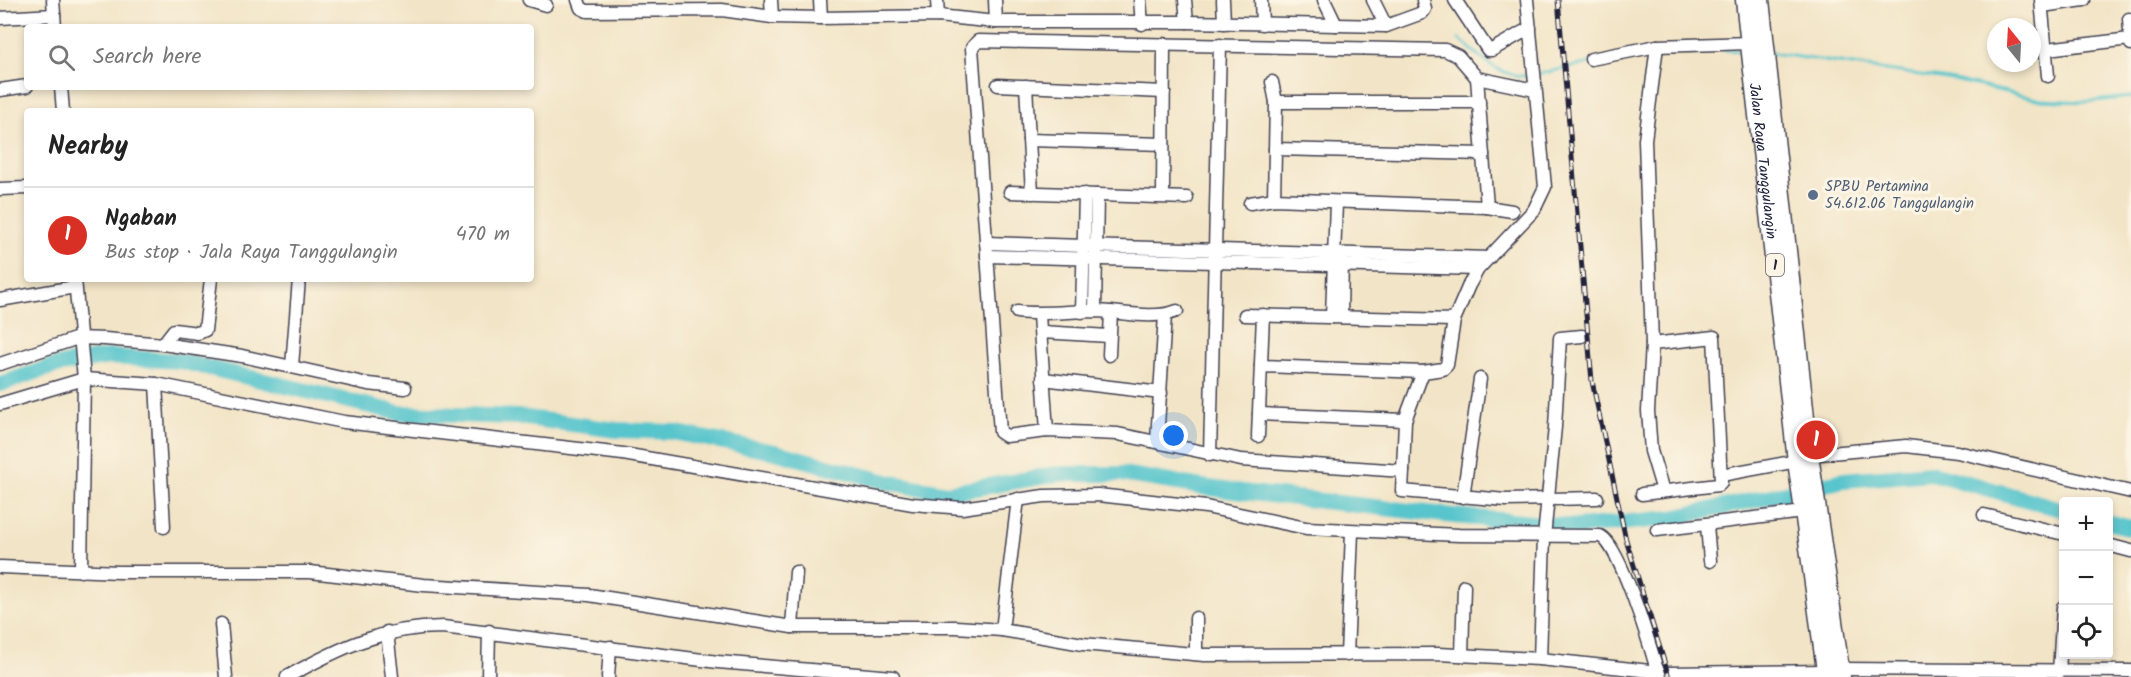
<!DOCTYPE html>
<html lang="en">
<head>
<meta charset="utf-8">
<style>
  :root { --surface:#fff; --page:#f6f6f6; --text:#222; --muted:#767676; --line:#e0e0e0; --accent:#d93025 }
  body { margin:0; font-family:Kalam,sans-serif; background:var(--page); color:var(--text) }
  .controls { position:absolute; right:18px; bottom:18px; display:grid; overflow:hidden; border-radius:6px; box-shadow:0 3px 9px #0003 }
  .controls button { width:54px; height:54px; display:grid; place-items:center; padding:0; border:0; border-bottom:2px solid var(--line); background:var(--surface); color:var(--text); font:30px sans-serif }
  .compass { position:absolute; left:1987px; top:18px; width:54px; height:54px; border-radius:50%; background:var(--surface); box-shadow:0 3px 9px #0003; rotate:342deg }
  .you { position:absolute; left:1174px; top:436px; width:21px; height:21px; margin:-15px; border:4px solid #fff; border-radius:50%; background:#1a73e8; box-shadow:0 0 0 9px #1a73e833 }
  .badge { display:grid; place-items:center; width:39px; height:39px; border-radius:50%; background:var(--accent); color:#fff; font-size:20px; font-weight:700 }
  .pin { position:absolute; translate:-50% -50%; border:3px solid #fff; box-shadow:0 2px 6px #0006 }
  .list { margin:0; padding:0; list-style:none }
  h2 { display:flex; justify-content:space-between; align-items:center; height:78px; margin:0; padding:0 24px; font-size:26px }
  h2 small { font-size:20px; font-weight:400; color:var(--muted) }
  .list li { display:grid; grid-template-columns:39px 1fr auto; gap:18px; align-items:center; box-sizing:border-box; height:96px; padding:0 24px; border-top:2px solid var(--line) }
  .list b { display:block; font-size:22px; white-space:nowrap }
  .list p { margin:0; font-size:20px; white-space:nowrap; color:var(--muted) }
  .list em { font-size:20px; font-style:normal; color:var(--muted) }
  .icon { flex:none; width:33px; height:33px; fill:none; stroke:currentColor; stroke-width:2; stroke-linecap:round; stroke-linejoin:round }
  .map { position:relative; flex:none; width:2131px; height:677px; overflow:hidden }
  .search { position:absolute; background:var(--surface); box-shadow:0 3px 9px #0003; left:24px; top:24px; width:510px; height:66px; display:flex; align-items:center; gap:15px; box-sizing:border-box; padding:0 21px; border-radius:6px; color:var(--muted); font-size:22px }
  .panel { position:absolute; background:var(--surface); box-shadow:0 3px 9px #0003; left:24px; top:108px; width:510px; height:174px; border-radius:6px }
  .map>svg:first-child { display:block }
</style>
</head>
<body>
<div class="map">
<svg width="2131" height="677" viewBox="0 0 2131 677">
  <rect width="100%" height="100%" fill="#fcf5e5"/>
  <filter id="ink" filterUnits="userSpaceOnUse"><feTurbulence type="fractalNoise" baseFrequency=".0167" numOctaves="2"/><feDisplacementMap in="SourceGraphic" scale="12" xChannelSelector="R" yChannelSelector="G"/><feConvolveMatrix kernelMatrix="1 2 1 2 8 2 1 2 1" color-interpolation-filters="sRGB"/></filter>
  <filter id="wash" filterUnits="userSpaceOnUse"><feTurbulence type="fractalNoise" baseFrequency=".008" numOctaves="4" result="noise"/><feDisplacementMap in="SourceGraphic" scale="24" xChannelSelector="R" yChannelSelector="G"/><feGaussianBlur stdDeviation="1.35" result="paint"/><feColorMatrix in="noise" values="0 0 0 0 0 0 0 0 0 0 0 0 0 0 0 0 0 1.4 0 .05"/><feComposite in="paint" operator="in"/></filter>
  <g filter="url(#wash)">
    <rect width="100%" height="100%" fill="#f2e4c6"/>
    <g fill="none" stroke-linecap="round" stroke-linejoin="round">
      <g stroke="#58c5cc" stroke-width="3">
        <path d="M1459,39C1480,57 1503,81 1532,75"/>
        <polyline points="1724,50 1745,51"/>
        <polyline points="1772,53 1954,80 2041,100 2085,102 2131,97"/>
        <polyline points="1538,74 1591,63"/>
      </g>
      <g stroke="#58c5cc" stroke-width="16">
        <polyline points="0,384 54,366 109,357 180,361 399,413 519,417 616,430 672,432 775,452 887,482 948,493 1057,474 1122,474 1208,488 1454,516 1578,527 1673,518 1844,480 1932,473 2064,510"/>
        <polyline points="2108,522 2131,528"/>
      </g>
    </g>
  </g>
  <g filter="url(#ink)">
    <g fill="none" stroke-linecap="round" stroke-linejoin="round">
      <g stroke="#413f50" stroke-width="15">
        <g id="minor">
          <polyline points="53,0 55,27"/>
          <polyline points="529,0 546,5"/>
          <polyline points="578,0 581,8 587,11 722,10 772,17 821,18 938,16 996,22 1187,22 1386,26 1422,13 1425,9 1423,0"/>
          <polyline points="771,0 772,17"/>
          <polyline points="820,0 821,18"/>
          <polyline points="937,0 938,16"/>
          <polyline points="995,0 996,22"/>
          <polyline points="1140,0 1142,24"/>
          <polyline points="1185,0 1187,22"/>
          <polyline points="1223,0 1224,23"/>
          <polyline points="1261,0 1262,24"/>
          <polyline points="1324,0 1336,25"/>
          <polyline points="1373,0 1386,26"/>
          <polyline points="1455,0 1488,50 1492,50 1530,28"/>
          <polyline points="1527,0 1545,187 1534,210 1478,269 1469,285 1454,320 1447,365 1443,369 1423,372 1405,420 1403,471 1241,460 1118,434 1047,431 1006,436 1000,432 972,48 978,41 1445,50 1458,56 1477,78 1535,90"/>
          <polyline points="2041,0 2048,76"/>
          <polyline points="2042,6 2084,0"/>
          <polyline points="0,18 54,15"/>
          <polyline points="2129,19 2131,44"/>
          <polyline points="1657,46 1645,140 1652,344 1648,411 1651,451 1663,491"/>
          <polyline points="2047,49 2130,39"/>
          <polyline points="1591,59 1657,46 1750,43"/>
          <polyline points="1272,82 1276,102 1274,199"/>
          <polyline points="998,85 1164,92"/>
          <polyline points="1026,86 1032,193"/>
          <polyline points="61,87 63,111"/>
          <polyline points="0,90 27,86"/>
          <polyline points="1276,102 1479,102"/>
          <polyline points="1029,140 1163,144"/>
          <polyline points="1275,149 1483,154"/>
          <polyline points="0,189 27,188"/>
          <polyline points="1010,192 1187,198"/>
          <polyline points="1163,196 1164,44"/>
          <polyline points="1250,203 1274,199 1487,207 1477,78"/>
          <polyline points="1487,207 1512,211"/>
          <polyline points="986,243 1489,258"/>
          <polyline points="987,256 1478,269"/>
          <polyline points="75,279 84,379 81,571"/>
          <polyline points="0,300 75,287"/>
          <polyline points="1095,311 1097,195"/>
          <path d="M1017,312C1044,315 1070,311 1097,311C1123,312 1153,320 1177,311"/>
          <polyline points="1082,312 1085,194"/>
          <polyline points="1039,315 1047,431"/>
          <polyline points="1245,315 1454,320"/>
          <polyline points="1332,317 1336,202"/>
          <polyline points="1341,317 1342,257"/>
          <polyline points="1041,332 1109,336"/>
          <polyline points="163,344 174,330 198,333 205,330 211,279"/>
          <polyline points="1109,355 1111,312"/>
          <polyline points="0,364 78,338 105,339 163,344 242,356 368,384 405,388"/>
          <polyline points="292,366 299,279"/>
          <polyline points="1261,366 1423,372"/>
          <polyline points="1043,379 1161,393"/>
          <polyline points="156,384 164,527"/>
          <path d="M0,404L84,379L156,384L344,422L623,454L913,504L962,508L1044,496L1098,495L1206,507L1306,528L1459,535L1600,536C1620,544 1651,649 1658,673"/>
          <polyline points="1259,414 1405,420"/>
          <polyline points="1258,436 1263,315"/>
          <polyline points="1157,441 1165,315"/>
          <polyline points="1210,455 1220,45"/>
          <polyline points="1809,455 1906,446 1957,452 2131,492"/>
          <polyline points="1403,471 1402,491 1506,500 1597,498"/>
          <polyline points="1721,475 1797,461"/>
          <polyline points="1642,494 1718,485 1721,482 1714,337 1652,344"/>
          <polyline points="1463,497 1480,379"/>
          <polyline points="1984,515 2064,534"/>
          <polyline points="1707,525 1710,561"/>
          <polyline points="1657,530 1803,512"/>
          <polyline points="2108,545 2131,551"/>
          <polyline points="0,567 119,572 310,572 424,585 589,595 792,627 956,627 1002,630 1083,644 1204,655 1438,654 1540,659 1668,673 1826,671"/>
          <polyline points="221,624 226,677"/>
          <polyline points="792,627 796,572"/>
          <polyline points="1002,630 1018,499"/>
          <polyline points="387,632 392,677"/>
          <polyline points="1196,654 1196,618"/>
          <polyline points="1347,655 1352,532"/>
          <polyline points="1462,655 1464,586"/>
          <polyline points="1540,659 1544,537 1555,427 1560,338 1582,336"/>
          <polyline points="1840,669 2131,671"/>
          <polyline points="2059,672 2063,607"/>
          <path d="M287,677C339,648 382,627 443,627L718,662L893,677"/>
          <polyline points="488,677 489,631"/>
          <polyline points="608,677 610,647"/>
        </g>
      </g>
      <g stroke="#413f50" stroke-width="21">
        <g id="highway">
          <path id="s1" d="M1745,0L1797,461L1827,677"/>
          <polyline points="1760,0 1809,455 1841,677"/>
        </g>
      </g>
      <use href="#minor" stroke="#fff" stroke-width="12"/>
      <use href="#highway" stroke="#fff" stroke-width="18"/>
      <g stroke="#22223b" stroke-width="5">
        <polyline id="rail" points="1558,0 1592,381 1626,540 1669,677"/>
      </g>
      <use href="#rail" stroke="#fcf5e5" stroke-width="3" stroke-dasharray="9" stroke-linecap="butt"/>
    </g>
  </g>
  <circle fill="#5c6f8a" stroke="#fcf5e5" stroke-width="2" cx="1813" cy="195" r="6"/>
  <g text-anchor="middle" stroke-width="6" stroke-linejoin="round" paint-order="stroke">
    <rect fill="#fcf5e5" stroke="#63616e" stroke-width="1.5" x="1766" y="254" width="18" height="22" rx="4.5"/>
    <g font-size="14" font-weight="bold" fill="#22223b">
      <text x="1775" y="270">1</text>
    </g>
    <g font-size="15" fill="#22223b" stroke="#fcf5e5">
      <text dy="5" stroke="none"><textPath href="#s1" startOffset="162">Jalan Raya Tanggulangin</textPath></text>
    </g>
    <g font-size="15" fill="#4e5e75" stroke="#fcf5e5" text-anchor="start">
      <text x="1825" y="191">SPBU Pertamina<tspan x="1825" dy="17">54.612.06 Tanggulangin</tspan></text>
    </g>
  </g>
</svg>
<div class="controls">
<button>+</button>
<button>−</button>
<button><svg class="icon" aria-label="locate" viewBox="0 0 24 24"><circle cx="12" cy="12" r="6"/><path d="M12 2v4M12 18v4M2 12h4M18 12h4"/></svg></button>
</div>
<svg class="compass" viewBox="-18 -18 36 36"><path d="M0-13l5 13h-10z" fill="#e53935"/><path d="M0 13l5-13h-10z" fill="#767676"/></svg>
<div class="you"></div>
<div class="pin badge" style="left:1816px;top:440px">1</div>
<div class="search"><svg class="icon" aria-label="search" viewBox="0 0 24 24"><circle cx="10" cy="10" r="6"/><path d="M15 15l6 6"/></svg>Search here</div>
<section class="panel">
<h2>Nearby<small></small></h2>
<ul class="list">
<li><span class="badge">1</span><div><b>Ngaban</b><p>Bus stop · Jala Raya Tanggulangin</p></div><em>470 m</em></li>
</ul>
</section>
</div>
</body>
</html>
